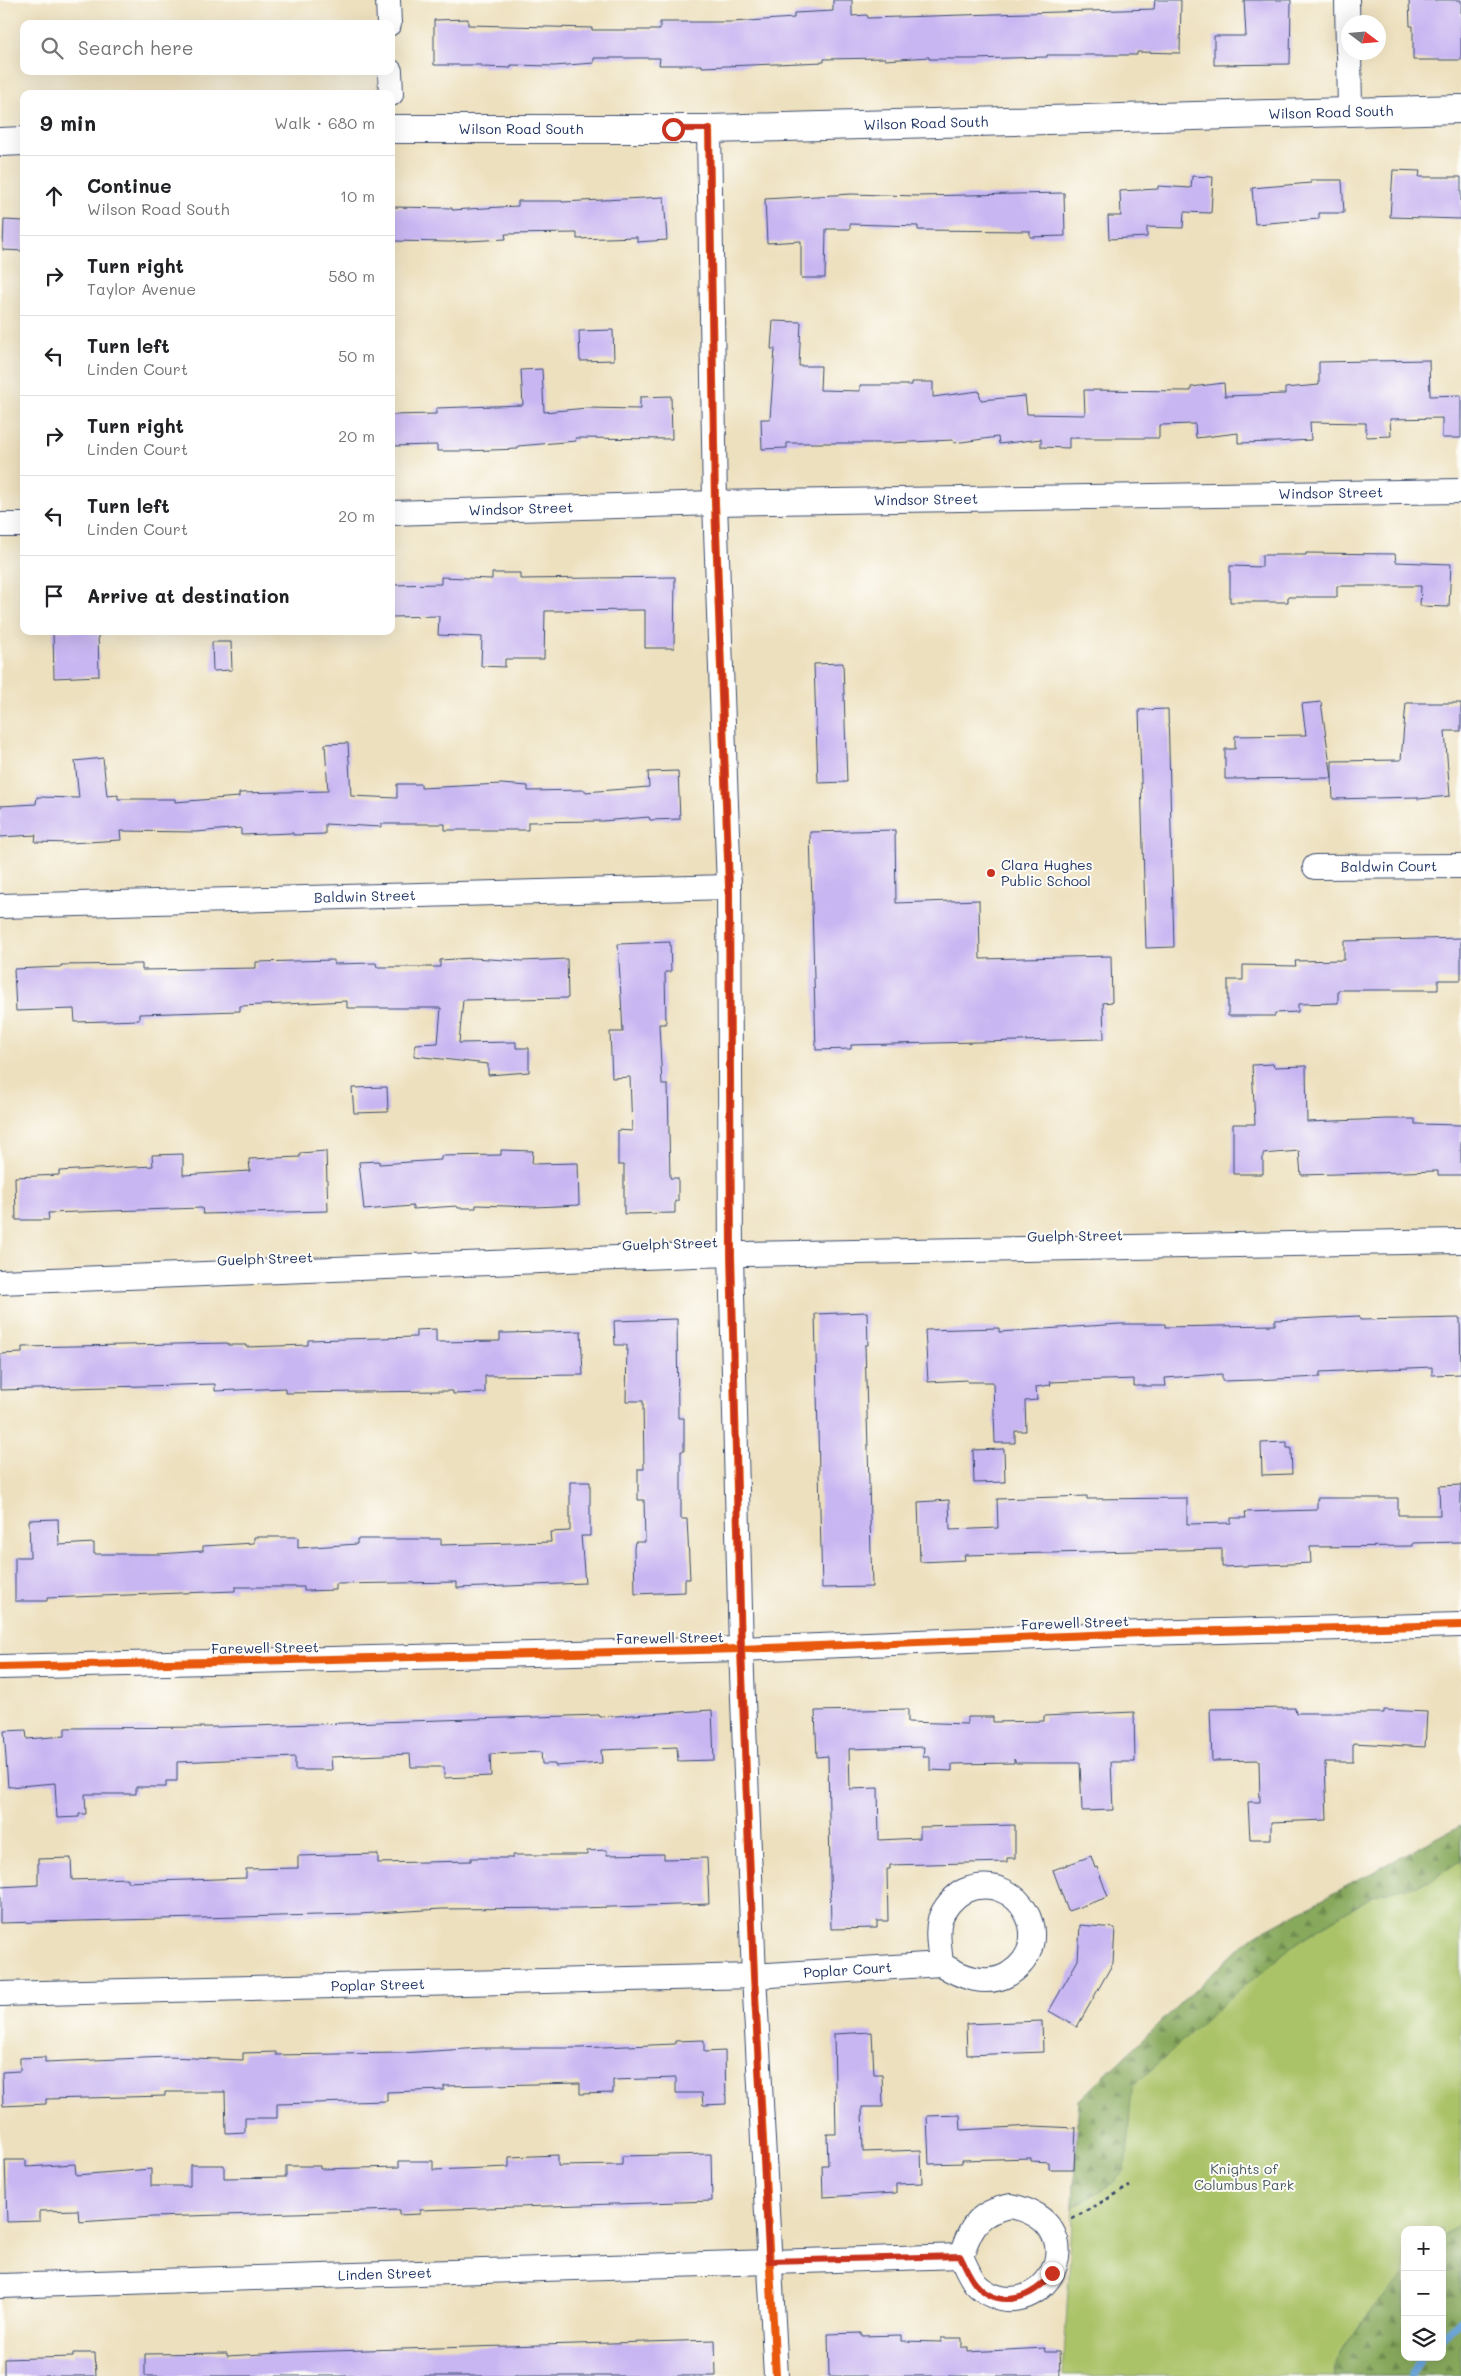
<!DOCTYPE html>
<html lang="en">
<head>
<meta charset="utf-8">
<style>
  :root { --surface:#fff; --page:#f2f2f2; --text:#202124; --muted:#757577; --line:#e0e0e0 }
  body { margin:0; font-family:Mali,sans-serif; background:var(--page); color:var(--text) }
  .controls { position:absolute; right:15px; bottom:15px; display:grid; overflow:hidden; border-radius:10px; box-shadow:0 5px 20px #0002 }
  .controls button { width:45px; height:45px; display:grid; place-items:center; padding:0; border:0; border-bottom:1px solid var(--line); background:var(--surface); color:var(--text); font:25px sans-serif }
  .compass { position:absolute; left:1341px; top:15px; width:45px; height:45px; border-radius:50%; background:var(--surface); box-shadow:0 5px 20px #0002; rotate:106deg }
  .stop { position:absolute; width:15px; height:15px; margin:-11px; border:4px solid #c8321e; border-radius:50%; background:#fff }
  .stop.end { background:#c8321e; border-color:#fff; box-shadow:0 1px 5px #0008 }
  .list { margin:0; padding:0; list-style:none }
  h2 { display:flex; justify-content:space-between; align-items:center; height:65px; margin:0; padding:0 20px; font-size:21px }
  h2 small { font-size:16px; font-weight:400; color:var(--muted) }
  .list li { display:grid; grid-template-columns:32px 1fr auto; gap:15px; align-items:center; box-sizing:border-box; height:80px; padding:0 20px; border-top:1px solid var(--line) }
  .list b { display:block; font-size:19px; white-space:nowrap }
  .list p { margin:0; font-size:16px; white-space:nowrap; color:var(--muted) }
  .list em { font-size:16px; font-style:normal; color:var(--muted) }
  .icon { flex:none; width:28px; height:28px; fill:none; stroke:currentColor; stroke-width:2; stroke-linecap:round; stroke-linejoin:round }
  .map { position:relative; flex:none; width:1461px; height:2376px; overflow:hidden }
  .search { position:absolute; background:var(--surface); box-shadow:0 5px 20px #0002; left:20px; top:20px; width:375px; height:55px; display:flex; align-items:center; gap:12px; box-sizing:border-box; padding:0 18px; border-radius:10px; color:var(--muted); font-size:19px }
  .panel { position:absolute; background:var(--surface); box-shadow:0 5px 20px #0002; left:20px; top:90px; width:375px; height:545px; border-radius:10px }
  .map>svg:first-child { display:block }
</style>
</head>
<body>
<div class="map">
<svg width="1461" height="2376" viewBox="0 0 1461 2376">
  <defs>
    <pattern id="forest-firs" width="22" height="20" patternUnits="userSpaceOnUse" patternTransform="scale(1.25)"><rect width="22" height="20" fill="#87a95c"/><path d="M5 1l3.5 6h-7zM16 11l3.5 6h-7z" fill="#6e8a4f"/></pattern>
  </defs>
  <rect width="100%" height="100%" fill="#fdfcf7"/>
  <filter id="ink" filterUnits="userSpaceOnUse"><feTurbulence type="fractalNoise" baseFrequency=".02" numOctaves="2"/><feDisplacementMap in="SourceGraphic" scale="10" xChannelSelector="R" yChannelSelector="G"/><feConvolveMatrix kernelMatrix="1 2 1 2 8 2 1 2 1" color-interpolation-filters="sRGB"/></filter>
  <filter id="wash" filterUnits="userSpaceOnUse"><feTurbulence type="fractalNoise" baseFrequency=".0096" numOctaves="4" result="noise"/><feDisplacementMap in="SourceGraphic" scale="20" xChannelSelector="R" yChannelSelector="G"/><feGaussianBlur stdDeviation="1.12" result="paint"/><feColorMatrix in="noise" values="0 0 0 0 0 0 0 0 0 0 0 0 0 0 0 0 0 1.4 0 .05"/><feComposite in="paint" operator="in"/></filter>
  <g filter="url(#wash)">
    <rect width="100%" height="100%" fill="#ede0be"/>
    <path fill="#aac368" stroke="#627963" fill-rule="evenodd" d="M1461,1825V2376H1063L1079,2100L1250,1938ZM1405,2230H1442V2357H1405Z"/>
    <g fill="url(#forest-firs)" stroke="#516c5d">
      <polygon points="1461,1825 1461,1860 1431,1880 1372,1896 1292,1946 1208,2017 1132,2087 1125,2170 1113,2183 1073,2207 1079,2100 1250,1938"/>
      <path d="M1461,2222V2376H1334C1341,2338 1379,2302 1405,2275V2357H1442V2238Z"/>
    </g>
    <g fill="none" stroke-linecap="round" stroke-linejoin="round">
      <g stroke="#6ba6dc" stroke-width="8">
        <polyline points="1442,2337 1461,2320"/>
        <polyline points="1410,2376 1421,2357"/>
      </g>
    </g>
    <g id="blocks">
      <g fill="#c8b6f2">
        <polygon points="833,0 852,0 852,16 867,15 868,18 1154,9 1155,0 1181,0 1180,53 1137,52 1137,55 1047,55 1047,57 972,59 929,59 929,57 885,60 885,58 824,59 824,62 702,67 702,65 659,65 660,58 594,58 594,63 554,66 511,65 511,68 482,67 482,65 434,65 434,20 468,19 468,25 592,28 592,30 660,30 660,22 732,22 794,18 794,13 833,11"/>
        <polygon points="1244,0 1291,0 1290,64 1214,65 1214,36 1246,36"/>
        <polygon points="1409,0 1461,0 1461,60 1413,60 1413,26 1410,26"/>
        <polygon points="1393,170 1420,171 1419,177 1461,177 1461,219 1390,217"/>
        <polygon points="1192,176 1213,177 1211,213 1184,212 1183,228 1147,227 1147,237 1109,239 1108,216 1121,216 1120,191 1158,189 1158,186 1191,188"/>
        <polygon points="1311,180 1342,180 1344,213 1319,213 1319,219 1255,224 1252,188 1311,183"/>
        <polygon points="1064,193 1065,236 1030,237 1030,231 918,230 918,226 850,224 850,229 826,229 825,278 801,278 801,241 767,243 765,199 851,194 918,196"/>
        <polygon points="664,197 667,240 637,242 637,237 577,239 577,233 505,234 506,239 450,242 391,241 391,207 452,208 452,210 518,206 518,201 562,201 562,202"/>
        <polygon points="4,220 24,221 24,251 3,250"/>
        <polygon points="773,321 801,322 799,366 821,366 820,390 860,391 860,385 912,385 912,382 933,382 933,397 979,391 981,400 1025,396 1027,414 1085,415 1084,390 1191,391 1191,387 1224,383 1225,396 1285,394 1285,388 1319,385 1319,362 1429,360 1430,396 1461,395 1461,438 1442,438 1442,418 1390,419 1391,436 1366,437 1366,423 1310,422 1311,440 1275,442 1238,443 1238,433 1196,438 1195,424 1159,425 1159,438 1069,438 1069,448 1041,447 1041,439 999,444 998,437 954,443 953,440 891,443 787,443 787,448 762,449 761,419 770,419 775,349 771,349"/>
        <polygon points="613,330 614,360 580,361 579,331"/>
        <polygon points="542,369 544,412 587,408 640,409 640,397 671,396 672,439 575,438 576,441 518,446 518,449 465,451 437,451 437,445 391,446 391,415 436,414 436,408 523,405 521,370"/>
        <polygon points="1306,553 1395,554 1396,562 1451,564 1449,607 1420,606 1421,586 1337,586 1337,597 1288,597 1288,602 1230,602 1230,566 1262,567 1262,555 1306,555"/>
        <polygon points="492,573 520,573 520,579 675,577 674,648 645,648 645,610 545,611 544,659 505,659 505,667 481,666 482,637 438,635 439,616 391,617 391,585 441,584 441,577 492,579"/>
        <polygon points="53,631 98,631 99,676 54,678"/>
        <polygon points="212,642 231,642 232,670 213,671"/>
        <polygon points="843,663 847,782 818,783 814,664"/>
        <polygon points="1321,702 1332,778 1332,761 1401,760 1406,703 1461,703 1461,731 1445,731 1450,796 1418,799 1418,797 1333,799 1332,778 1225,779 1225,749 1235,749 1235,736 1306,735 1302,704"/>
        <polygon points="1168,709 1174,947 1146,948 1139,710"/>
        <polygon points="348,743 351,796 397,798 397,784 421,784 421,788 501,784 528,786 528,791 585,790 585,792 649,787 648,772 678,771 680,819 650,820 649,817 602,821 528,822 528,830 445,830 445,824 381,824 381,827 325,824 325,834 293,835 293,833 241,835 241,828 196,832 120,831 121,840 70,843 35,842 36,835 0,837 0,806 36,804 37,797 79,798 75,761 103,758 107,796 118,795 118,799 175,799 175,802 239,797 239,793 328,791 325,744"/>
        <polygon points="895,830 896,903 979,900 980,959 1111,956 1112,1002 1103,1003 1104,1039 851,1045 851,1049 816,1050 810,832"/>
        <polygon points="1461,938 1461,980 1438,980 1438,990 1338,990 1338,1003 1298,1004 1298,1012 1275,1013 1275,1016 1228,1016 1228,980 1243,980 1243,965 1296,966 1295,961 1344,960 1344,941"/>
        <polygon points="670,942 671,972 665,972 666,1024 659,1024 662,1085 668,1085 670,1178 678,1178 678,1201 675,1201 675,1213 624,1214 624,1165 618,1165 618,1130 632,1131 630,1077 612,1078 610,1032 623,1032 618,944"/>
        <polygon points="472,958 523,961 567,959 568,998 463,1000 459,1043 516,1042 516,1048 529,1048 529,1072 488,1075 488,1064 414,1056 415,1044 438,1043 441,1008 347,1008 347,1001 306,1003 240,1006 240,1011 139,1014 139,1020 75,1022 74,1009 16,1011 14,969 61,967 61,965 142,964 142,970 256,968 256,962 334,960 334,964 376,963 377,967 440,967 440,960"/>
        <polygon points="1273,1064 1274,1067 1306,1066 1307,1122 1388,1119 1415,1119 1415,1124 1461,1125 1461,1175 1438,1175 1438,1171 1301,1175 1299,1151 1263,1154 1263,1174 1233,1174 1233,1124 1255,1124 1252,1065"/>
        <polygon points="387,1087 388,1112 354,1113 352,1088"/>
        <polygon points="501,1150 533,1151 532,1164 578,1163 579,1205 535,1207 476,1205 476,1208 458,1208 457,1206 413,1209 413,1206 364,1210 359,1162 379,1161 379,1164 441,1160 441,1156 501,1155"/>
        <polygon points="326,1151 328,1211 203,1214 202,1208 48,1213 49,1220 16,1220 15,1177 59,1175 59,1171 153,1166 152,1155 183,1154 183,1175 250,1171 249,1159 300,1157 300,1153"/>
        <polygon points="867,1312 868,1345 865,1345 872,1587 822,1588 815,1314"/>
        <polygon points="1359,1316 1360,1320 1460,1318 1461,1374 1432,1375 1432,1367 1320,1372 1320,1377 1256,1380 1222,1381 1222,1374 1165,1378 1166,1386 1134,1386 1134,1379 1050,1382 1051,1385 1036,1387 1037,1400 1025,1401 1026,1431 1015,1431 1015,1443 995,1443 993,1382 968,1382 967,1380 928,1382 925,1330 999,1328 999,1332 1120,1324 1165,1324 1165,1327 1275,1325 1275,1320"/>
        <polygon points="677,1319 678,1418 684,1418 684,1451 681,1451 681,1519 687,1519 690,1579 685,1579 685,1592 635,1594 634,1548 635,1542 645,1542 644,1500 638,1500 638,1469 644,1469 643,1401 626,1401 627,1345 615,1345 614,1321"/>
        <polygon points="436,1329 436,1342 500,1341 500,1333 507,1333 581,1331 583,1375 485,1376 485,1393 453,1394 453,1391 441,1391 285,1393 285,1388 215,1391 215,1384 0,1390 0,1354 22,1353 22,1347 228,1343 228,1345 246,1345 246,1347 308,1345 308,1340 416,1337 416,1330"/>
        <polygon points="1287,1442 1287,1448 1291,1448 1292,1474 1262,1475 1261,1443"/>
        <polygon points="1004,1449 1005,1482 974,1483 973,1450"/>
        <polygon points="570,1482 590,1482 590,1536 581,1536 585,1583 457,1588 457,1582 336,1584 336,1590 304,1591 304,1587 235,1587 235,1591 47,1598 47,1601 15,1601 15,1557 30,1557 29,1520 58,1519 59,1545 94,1543 94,1554 159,1554 203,1551 203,1546 254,1543 254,1537 298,1537 298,1548 357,1544 357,1539 441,1539 441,1545 551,1542 550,1532 570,1531"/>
        <polygon points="1461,1485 1461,1542 1413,1543 1413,1546 1310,1547 1311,1563 1222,1567 1222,1549 964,1555 965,1560 920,1562 918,1502 949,1500 950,1530 998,1528 997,1499 1087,1496 1087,1499 1187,1498 1187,1524 1231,1523 1231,1518 1246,1518 1245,1512 1317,1510 1317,1498 1398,1498 1398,1515 1440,1515 1439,1486"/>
        <polygon points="1295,1708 1296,1713 1384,1713 1384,1710 1427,1712 1425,1747 1353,1743 1353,1762 1325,1762 1327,1820 1271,1822 1271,1839 1250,1839 1248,1802 1260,1802 1259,1760 1212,1761 1210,1709"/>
        <polygon points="908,1709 908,1722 967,1724 967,1717 993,1717 993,1722 1044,1721 1044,1716 1134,1712 1135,1762 1111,1762 1113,1810 1082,1811 1080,1763 1016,1763 1014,1759 1014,1763 952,1764 952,1771 930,1770 930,1757 923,1757 924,1747 849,1749 850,1789 878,1788 879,1840 920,1838 920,1827 1015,1825 1015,1858 1007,1858 1007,1862 890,1865 890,1869 887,1869 888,1921 877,1921 877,1928 831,1929 828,1756 817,1757 815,1711"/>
        <polygon points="712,1710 714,1760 678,1761 677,1747 601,1750 602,1763 555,1766 555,1764 542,1764 541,1752 490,1754 491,1776 444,1778 444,1767 411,1767 410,1754 331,1757 332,1770 295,1770 295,1757 177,1762 177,1781 166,1781 166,1787 136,1787 136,1794 85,1794 86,1814 79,1814 79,1817 57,1818 55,1783 8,1787 4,1731 26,1730 27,1739 65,1736 65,1728 220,1727 599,1715 600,1717"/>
        <polygon points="607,1850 607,1855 664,1854 664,1859 707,1858 709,1904 579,1908 442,1909 359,1914 0,1923 0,1887 38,1885 38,1859 71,1858 72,1880 127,1878 127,1882 246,1878 246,1869 298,1868 298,1856 378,1854 378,1863 471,1861 471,1858 513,1858 513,1855 587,1855 587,1851"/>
        <polygon points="1091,1856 1095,1868 1097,1867 1108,1897 1068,1911 1053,1870"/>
        <polygon points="1080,1925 1115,1928 1113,1963 1077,2027 1049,2011 1078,1960"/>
        <polygon points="1042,2021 1043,2052 967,2055 966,2024"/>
        <polygon points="872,2032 874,2074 882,2074 883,2107 862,2107 863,2152 921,2150 922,2183 896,2184 896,2193 823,2197 822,2165 828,2165 827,2134 836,2134 834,2034"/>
        <polygon points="704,2040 704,2052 725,2051 726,2104 703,2105 702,2093 676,2093 676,2078 613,2080 613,2093 580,2094 580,2083 444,2086 444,2090 387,2092 387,2101 277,2104 277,2118 245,2118 245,2132 226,2133 225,2092 165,2092 165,2096 46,2099 46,2104 3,2106 2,2072 20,2071 20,2058 45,2057 45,2062 168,2057 243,2060 243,2053 276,2052 276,2055 401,2053 482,2048 579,2048 675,2044 675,2041"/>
        <polygon points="960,2115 961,2130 1033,2126 1076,2128 1074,2169 1049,2169 1049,2162 1031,2161 1031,2158 962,2160 962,2163 929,2164 927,2116"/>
        <polygon points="711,2154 712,2201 420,2210 420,2214 399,2215 399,2210 153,2217 79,2222 78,2210 40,2211 40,2221 7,2222 5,2160 26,2160 26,2167 75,2164 76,2175 151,2169 151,2186 190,2186 190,2165 224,2165 224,2178 286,2177 286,2166 320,2166 320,2169 399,2167 399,2161 433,2161 433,2170 509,2167 509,2157 558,2155 558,2166 622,2165 622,2156"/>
        <polygon points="861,2333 861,2336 901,2335 901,2341 941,2342 941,2338 962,2338 962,2348 968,2348 968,2352 1045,2348 1046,2352 1059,2352 1060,2376 829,2376 828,2334"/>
        <polygon points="715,2340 716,2376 145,2376 145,2354 227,2353 227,2356 297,2352"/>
        <polygon points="73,2353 95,2353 96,2376 4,2376 4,2359 73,2357"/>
      </g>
    </g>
  </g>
  <g filter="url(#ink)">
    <use href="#blocks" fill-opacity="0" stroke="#3a4a6c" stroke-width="1"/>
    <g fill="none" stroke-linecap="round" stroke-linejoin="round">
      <g stroke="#3a4a6c" stroke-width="26">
        <g id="street">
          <polyline points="388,0 389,24"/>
          <polyline points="1347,0 1348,50"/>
          <polyline points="1349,52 1350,111"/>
          <polyline points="390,71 391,94"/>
          <polyline points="709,129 715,503 729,887 731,1255 741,1649 754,1976 776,2376"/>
          <path id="s1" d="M391,513L715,503L1461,491"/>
          <polyline points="0,525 24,525"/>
          <path id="s2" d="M1315,867L1461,866"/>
          <path id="s3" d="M0,906L729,887"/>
          <polyline points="0,1282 694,1255 1461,1241"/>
          <polyline points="0,1667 741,1649 1141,1633 1461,1625"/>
          <path id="s4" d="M0,1994L754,1976L941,1964C961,1977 987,1987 1009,1974C1060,1942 1018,1868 964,1891C954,1896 944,1908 940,1919C936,1933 940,1950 941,1964"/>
          <path d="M1011,2206C1095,2224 1050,2317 994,2296C987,2293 980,2289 975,2283C969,2275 965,2265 961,2256C971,2226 978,2212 1011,2206Z"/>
          <path id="s5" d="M0,2286L961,2256"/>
        </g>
      </g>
      <g stroke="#3a4a6c" stroke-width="30">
        <g id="secondary">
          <path id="s6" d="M391,129H709L1461,109"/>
          <polyline points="0,142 24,141"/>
        </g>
      </g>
      <polyline stroke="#3a4a6c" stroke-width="3" stroke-dasharray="4 4" stroke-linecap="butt" points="1072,2219 1130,2186"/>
      <use href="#street" stroke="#fff" stroke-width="24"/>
      <use href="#secondary" stroke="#fff" stroke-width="28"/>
      <g stroke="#fdfcf7" stroke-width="11">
        <g id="cycleway">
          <polyline points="709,129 715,503 729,887 731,1255 741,1649 754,1976 776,2376"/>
          <polyline points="0,1667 741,1649 1141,1633 1461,1625"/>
        </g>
      </g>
      <use href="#cycleway" stroke="#e8590c" stroke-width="8"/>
    </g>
  </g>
  <g fill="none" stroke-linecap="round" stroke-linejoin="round" filter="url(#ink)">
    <path stroke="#c8321e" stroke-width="6" d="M673,129H709L715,503L729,886L731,1255L741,1649L754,1976L769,2261L960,2256C965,2265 969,2276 976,2284C999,2311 1035,2298 1052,2273"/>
  </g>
  <circle fill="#c8321e" stroke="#fdfcf7" stroke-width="2" cx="991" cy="873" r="5"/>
  <g text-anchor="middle" stroke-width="4" stroke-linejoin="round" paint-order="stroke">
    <g font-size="14" fill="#1b2f5e" stroke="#fdfcf7">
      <text dy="5" stroke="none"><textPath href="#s6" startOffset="940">Wilson Road South</textPath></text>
      <text dy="5" stroke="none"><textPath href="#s6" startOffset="535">Wilson Road South</textPath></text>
      <text dy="5" stroke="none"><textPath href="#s6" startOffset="130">Wilson Road South</textPath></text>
      <text dy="5" stroke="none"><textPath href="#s1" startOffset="940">Windsor Street</textPath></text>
      <text dy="5" stroke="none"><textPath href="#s1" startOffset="535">Windsor Street</textPath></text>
      <text dy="5" stroke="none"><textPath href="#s1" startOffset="130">Windsor Street</textPath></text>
      <text dy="5" stroke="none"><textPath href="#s2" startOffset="74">Baldwin Court</textPath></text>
      <text dy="5" stroke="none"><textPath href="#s3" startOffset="365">Baldwin Street</textPath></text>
      <text transform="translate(1075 1236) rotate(-1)" y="5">Guelph Street</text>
      <text transform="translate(670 1244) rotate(-2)" y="5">Guelph Street</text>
      <text transform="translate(265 1259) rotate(-2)" y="5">Guelph Street</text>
      <text transform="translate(1075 1623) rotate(-2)" y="5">Farewell Street</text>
      <text transform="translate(670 1638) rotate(-1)" y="5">Farewell Street</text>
      <text transform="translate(265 1648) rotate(-1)" y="5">Farewell Street</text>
      <text dy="5" stroke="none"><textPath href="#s4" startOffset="848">Poplar Court</textPath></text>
      <text dy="5" stroke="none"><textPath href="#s4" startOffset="378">Poplar Street</textPath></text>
      <text dy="5" stroke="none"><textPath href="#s5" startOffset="385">Linden Street</textPath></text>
    </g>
    <g font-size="14" fill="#1b2f5e" stroke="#fdfcf7" text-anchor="start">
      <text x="1001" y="870">Clara Hughes<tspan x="1001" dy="16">Public School</tspan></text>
    </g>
    <g font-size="14" fill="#465b61" stroke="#fdfcf7">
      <text x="1244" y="2174">Knights of<tspan x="1244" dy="16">Columbus Park</tspan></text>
    </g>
  </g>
</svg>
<div class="controls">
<button>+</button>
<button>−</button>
<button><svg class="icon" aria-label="layers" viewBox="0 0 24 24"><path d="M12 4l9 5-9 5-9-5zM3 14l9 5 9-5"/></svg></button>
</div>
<svg class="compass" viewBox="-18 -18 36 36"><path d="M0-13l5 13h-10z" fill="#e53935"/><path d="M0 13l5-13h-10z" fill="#757577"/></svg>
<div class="stop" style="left:673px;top:129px"></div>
<div class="stop end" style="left:1052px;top:2273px"></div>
<div class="search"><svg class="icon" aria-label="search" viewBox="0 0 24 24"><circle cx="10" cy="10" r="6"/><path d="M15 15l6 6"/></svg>Search here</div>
<section class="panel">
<h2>9 min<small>Walk · 680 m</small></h2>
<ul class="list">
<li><svg class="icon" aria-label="ahead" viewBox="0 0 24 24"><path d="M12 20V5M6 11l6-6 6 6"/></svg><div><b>Continue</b><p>Wilson Road South</p></div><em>10 m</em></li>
<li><svg class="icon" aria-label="right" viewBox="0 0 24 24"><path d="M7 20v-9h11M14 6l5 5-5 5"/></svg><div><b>Turn right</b><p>Taylor Avenue</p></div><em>580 m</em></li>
<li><svg class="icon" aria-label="left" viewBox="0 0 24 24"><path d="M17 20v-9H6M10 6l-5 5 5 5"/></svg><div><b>Turn left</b><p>Linden Court</p></div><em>50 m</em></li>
<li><svg class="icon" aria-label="right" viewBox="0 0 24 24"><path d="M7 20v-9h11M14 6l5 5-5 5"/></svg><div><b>Turn right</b><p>Linden Court</p></div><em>20 m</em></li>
<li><svg class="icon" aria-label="left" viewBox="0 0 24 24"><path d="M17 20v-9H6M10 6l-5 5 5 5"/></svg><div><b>Turn left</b><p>Linden Court</p></div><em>20 m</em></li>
<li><svg class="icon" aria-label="arrive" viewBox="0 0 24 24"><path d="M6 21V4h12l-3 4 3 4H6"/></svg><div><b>Arrive at destination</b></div></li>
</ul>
</section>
</div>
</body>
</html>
